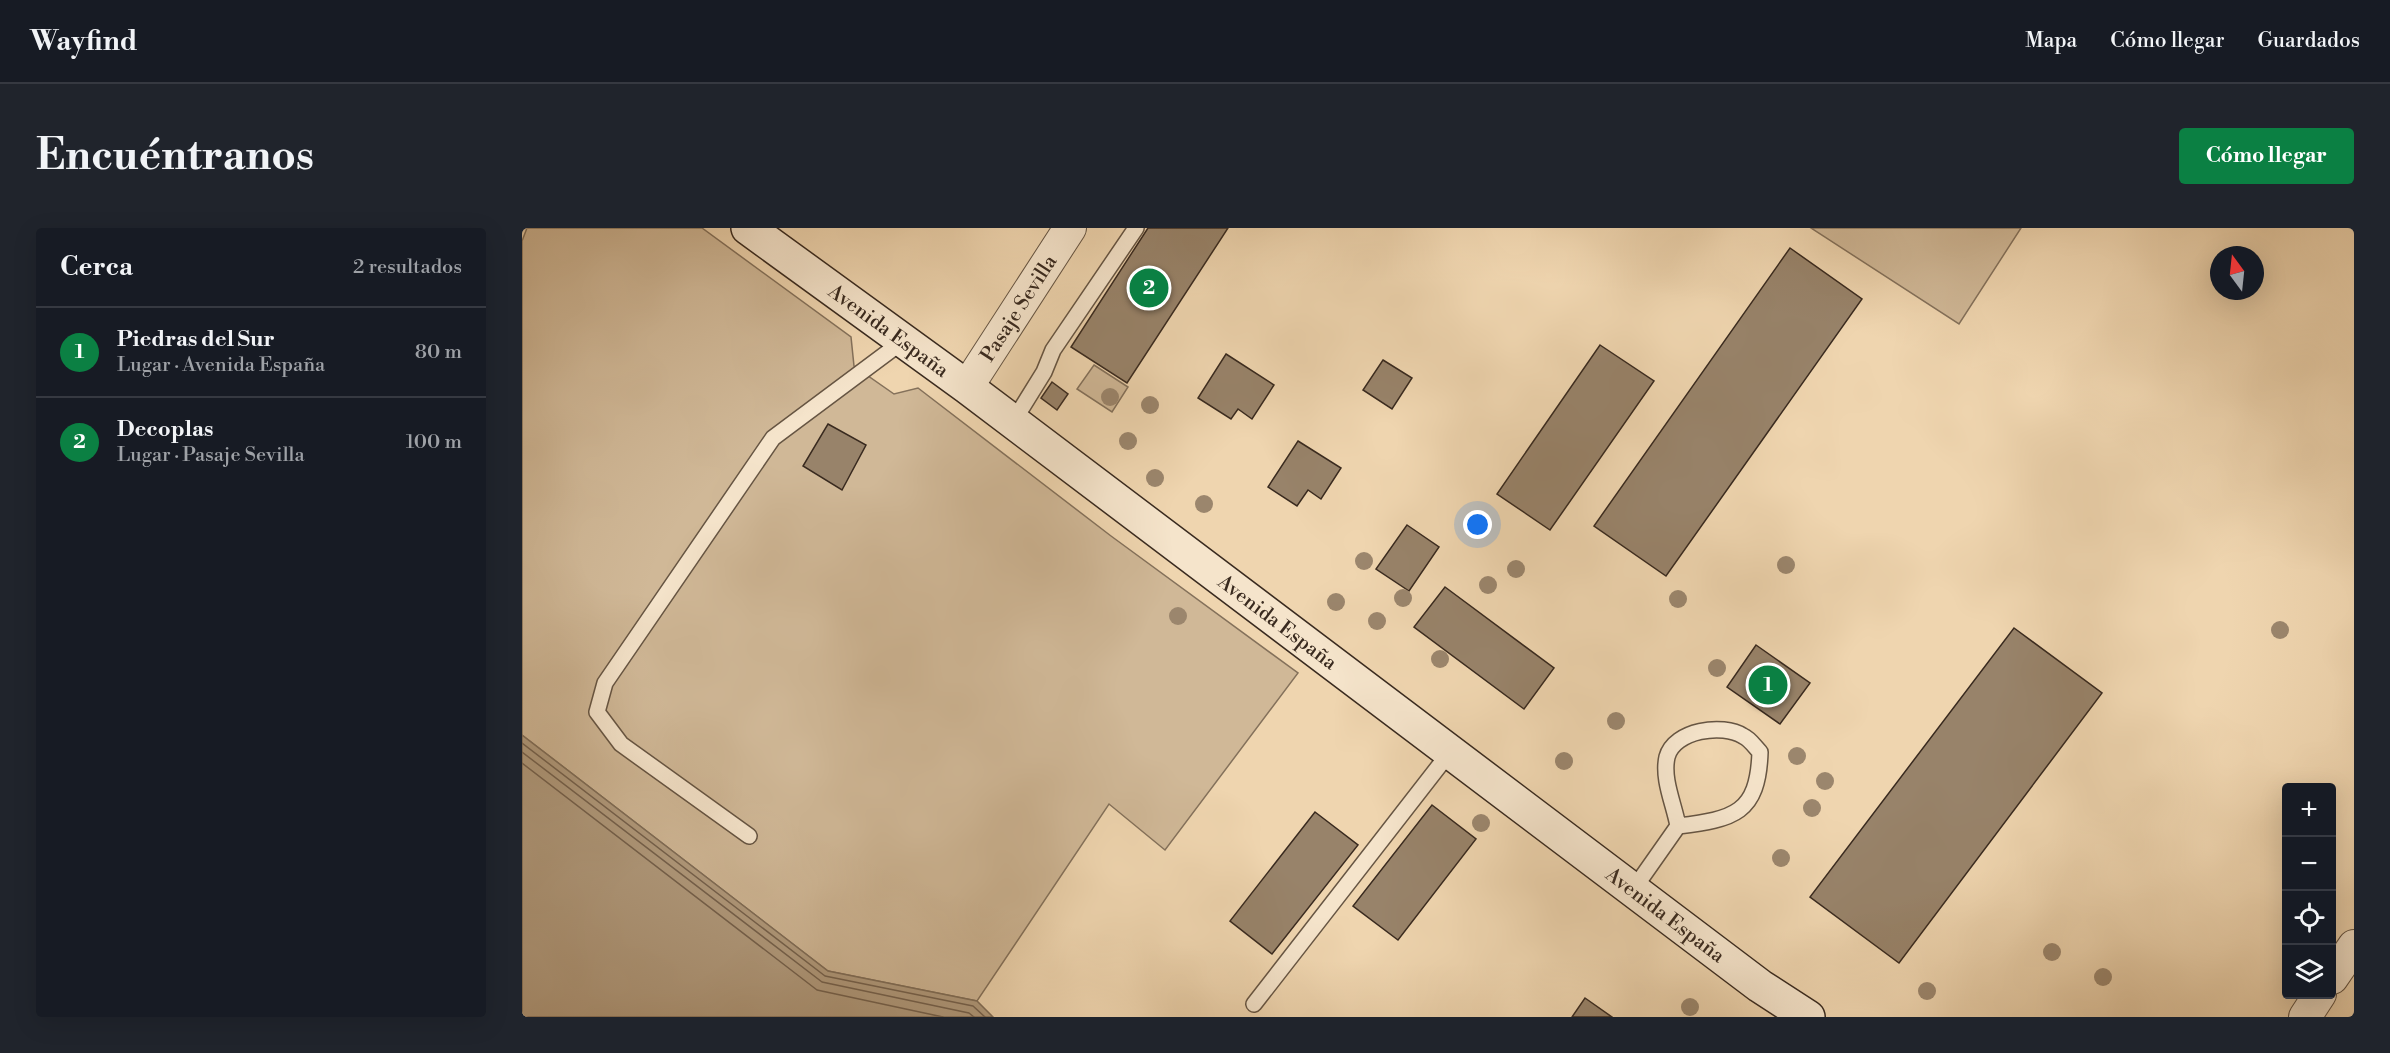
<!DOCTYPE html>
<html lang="es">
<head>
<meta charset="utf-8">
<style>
  :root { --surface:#171b24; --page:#20242c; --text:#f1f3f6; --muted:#9ea1a6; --line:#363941; --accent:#0b8043 }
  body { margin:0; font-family:"Libre Bodoni",serif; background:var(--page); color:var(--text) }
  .controls { position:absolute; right:18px; bottom:18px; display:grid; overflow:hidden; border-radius:6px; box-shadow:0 6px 24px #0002 }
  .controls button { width:54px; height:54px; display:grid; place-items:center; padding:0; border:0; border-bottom:2px solid var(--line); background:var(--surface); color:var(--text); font:30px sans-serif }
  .compass { position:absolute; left:1688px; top:18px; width:54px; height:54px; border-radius:50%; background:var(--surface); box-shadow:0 6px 24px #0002; rotate:345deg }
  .you { position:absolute; left:956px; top:297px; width:21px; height:21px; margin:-15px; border:4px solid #fff; border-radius:50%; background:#1a73e8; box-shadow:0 0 0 9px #1a73e833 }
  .badge { display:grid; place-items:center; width:39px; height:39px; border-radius:50%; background:var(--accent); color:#fff; font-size:20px; font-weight:700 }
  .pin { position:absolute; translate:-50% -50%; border:3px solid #fff; box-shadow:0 2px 6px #0006 }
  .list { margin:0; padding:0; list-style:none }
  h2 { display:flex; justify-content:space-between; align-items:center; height:78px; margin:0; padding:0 24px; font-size:26px }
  h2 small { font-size:20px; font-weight:400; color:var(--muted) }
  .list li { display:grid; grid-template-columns:39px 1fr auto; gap:18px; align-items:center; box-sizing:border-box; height:90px; padding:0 24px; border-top:2px solid var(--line) }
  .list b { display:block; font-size:22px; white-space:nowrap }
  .list p { margin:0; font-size:20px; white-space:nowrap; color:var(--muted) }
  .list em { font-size:20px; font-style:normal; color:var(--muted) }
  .icon { flex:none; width:33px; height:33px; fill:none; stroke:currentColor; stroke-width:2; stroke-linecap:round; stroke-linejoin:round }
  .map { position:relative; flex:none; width:1832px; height:789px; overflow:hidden; border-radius:6px }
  header { display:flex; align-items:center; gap:36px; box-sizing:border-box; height:84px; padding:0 30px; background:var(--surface); border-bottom:2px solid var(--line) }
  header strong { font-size:28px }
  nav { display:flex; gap:33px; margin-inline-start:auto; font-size:21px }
  .intro { display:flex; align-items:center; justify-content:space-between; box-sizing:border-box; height:144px; padding:0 36px }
  h1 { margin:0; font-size:42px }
  .button { padding:15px 27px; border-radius:6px; background:var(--accent); color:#fff; font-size:21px; font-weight:700 }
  main { display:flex; gap:36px; padding:0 36px }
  aside { flex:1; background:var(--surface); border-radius:6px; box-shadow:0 6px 24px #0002 }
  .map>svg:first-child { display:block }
</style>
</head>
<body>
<header>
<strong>Wayfind</strong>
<nav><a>Mapa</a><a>Cómo llegar</a><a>Guardados</a></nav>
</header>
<div class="intro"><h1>Encuéntranos</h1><a class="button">Cómo llegar</a></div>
<main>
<aside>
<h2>Cerca<small>2 resultados</small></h2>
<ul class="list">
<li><span class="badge">1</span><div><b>Piedras del Sur</b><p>Lugar · Avenida España</p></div><em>80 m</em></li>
<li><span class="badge">2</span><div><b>Decoplas</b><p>Lugar · Pasaje Sevilla</p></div><em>100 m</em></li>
</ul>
</aside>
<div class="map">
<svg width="1832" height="789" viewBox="0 0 1832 789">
  <rect width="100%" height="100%" fill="#efd5af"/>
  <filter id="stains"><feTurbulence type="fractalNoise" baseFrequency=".00333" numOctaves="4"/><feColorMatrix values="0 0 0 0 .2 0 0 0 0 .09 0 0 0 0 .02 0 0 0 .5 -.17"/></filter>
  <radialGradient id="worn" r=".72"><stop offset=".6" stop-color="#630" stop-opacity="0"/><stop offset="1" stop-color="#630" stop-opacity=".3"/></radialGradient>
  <g fill="#d0b897" stroke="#84715b" stroke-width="1.5">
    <polygon points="5,0 180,0 329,109 332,138 372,166 396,160 589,308 776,445 643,622 587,576 455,773 306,743 0,507 0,13"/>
    <polygon points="1289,0 1499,0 1437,96"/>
    <polygon points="572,137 606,159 590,184 555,161"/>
  </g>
  <polygon fill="#b19b7e" stroke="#816e58" stroke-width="1.5" points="0,507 306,743 455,773 471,789 0,789"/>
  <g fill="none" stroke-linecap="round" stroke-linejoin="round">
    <g stroke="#75624e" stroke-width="1.5">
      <polyline points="0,515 303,748 451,778 463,789"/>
      <polyline points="0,524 300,754 447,785 452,789"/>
      <polyline points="0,535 295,762 421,789"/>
    </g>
  </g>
  <g fill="#98836a" stroke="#392a1f" stroke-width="1.5">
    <polygon points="626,0 706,0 605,155 549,119"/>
    <polygon points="1268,20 1340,71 1144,348 1072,298"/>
    <polygon points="1078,117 1132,153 1028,302 975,266"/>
    <polygon points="704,126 752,157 730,191 716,181 709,191 676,170"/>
    <polygon points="861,132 890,150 870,181 841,162"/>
    <polygon points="530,154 546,166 535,182 519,170"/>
    <polygon points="306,196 344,217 320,262 281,238"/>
    <polygon points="776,213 819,240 799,271 786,262 775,278 746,259"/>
    <polygon points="885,297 917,319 887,363 854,341"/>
    <polygon points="923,359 1032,440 1002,481 892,399"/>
    <polygon points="1492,400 1580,465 1377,735 1288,669"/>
    <polygon points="1234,417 1288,455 1258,496 1205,459"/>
    <polygon points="910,577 954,611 876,712 831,678"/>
    <polygon points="793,584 836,617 750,726 708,693"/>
    <polygon points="1063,770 1090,789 1050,789"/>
  </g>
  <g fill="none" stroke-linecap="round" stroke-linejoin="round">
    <g stroke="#665543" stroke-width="18">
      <g id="lane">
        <polyline points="491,194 522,144 531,122 614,0"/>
        <polyline points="227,608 99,516 75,484 83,455 251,210 381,113"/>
        <path d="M1111,662L1156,598C1212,591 1236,586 1238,524C1233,519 1228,511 1221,508C1201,495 1152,502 1145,529C1140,551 1152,576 1156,598"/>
        <polyline points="732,776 928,524"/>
      </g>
    </g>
    <g stroke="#665543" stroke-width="34">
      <g id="street">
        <path id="s1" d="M445,159L548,0"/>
        <polyline points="1810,750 1832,718"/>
        <polyline points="1783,789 1798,766"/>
      </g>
    </g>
    <g stroke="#392a1f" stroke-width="36">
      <g id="secondary">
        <path id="s2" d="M226,0L445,159L1238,758L1286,789"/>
      </g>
    </g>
    <use href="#lane" stroke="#f5e4cb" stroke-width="15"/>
    <use href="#street" stroke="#f5e4cb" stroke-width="32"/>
    <use href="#secondary" stroke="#f5e4cb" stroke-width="33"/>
  </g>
  <g fill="#9b866d">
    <circle cx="588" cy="169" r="9"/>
    <circle cx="628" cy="177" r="9"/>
    <circle cx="606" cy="213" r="9"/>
    <circle cx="633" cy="250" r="9"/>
    <circle cx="682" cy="276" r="9"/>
    <circle cx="842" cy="333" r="9"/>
    <circle cx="1264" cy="337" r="9"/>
    <circle cx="994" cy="341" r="9"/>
    <circle cx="966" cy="357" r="9"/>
    <circle cx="881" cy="370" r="9"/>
    <circle cx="1156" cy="371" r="9"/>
    <circle cx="814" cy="374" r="9"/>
    <circle cx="656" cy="388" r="9"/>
    <circle cx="855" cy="393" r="9"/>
    <circle cx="1758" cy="402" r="9"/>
    <circle cx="918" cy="431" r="9"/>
    <circle cx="1195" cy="440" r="9"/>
    <circle cx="1094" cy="493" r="9"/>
    <circle cx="1275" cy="528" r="9"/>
    <circle cx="1042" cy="533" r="9"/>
    <circle cx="1303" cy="553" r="9"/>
    <circle cx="1290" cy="580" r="9"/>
    <circle cx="959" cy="595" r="9"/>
    <circle cx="1259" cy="630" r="9"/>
    <circle cx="1530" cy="724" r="9"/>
    <circle cx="1581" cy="749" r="9"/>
    <circle cx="1405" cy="763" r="9"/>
    <circle cx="1168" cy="779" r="9"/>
  </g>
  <g text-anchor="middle" stroke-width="6" stroke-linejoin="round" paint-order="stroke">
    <g font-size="20" fill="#392a1f" stroke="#f5e4cb">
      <text dy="7" stroke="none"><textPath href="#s1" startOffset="94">Pasaje Sevilla</textPath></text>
      <text dy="7" stroke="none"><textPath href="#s2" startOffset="174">Avenida España</textPath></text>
      <text dy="7" stroke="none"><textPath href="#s2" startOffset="660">Avenida España</textPath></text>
      <text dy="7" stroke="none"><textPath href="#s2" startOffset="1146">Avenida España</textPath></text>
    </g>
  </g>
  <rect width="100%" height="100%" filter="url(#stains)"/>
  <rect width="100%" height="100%" fill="url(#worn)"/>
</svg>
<div class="controls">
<button>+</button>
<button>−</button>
<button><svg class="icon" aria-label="locate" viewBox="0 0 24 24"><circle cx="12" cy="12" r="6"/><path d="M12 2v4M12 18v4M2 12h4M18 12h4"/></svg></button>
<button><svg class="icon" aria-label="layers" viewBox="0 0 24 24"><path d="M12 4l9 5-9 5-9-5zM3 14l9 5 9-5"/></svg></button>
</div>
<svg class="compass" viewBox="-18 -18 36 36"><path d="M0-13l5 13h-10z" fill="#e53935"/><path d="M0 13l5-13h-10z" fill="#9ea1a6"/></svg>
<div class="you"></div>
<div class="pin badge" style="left:1246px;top:457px">1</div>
<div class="pin badge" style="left:627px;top:60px">2</div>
</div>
</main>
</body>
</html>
